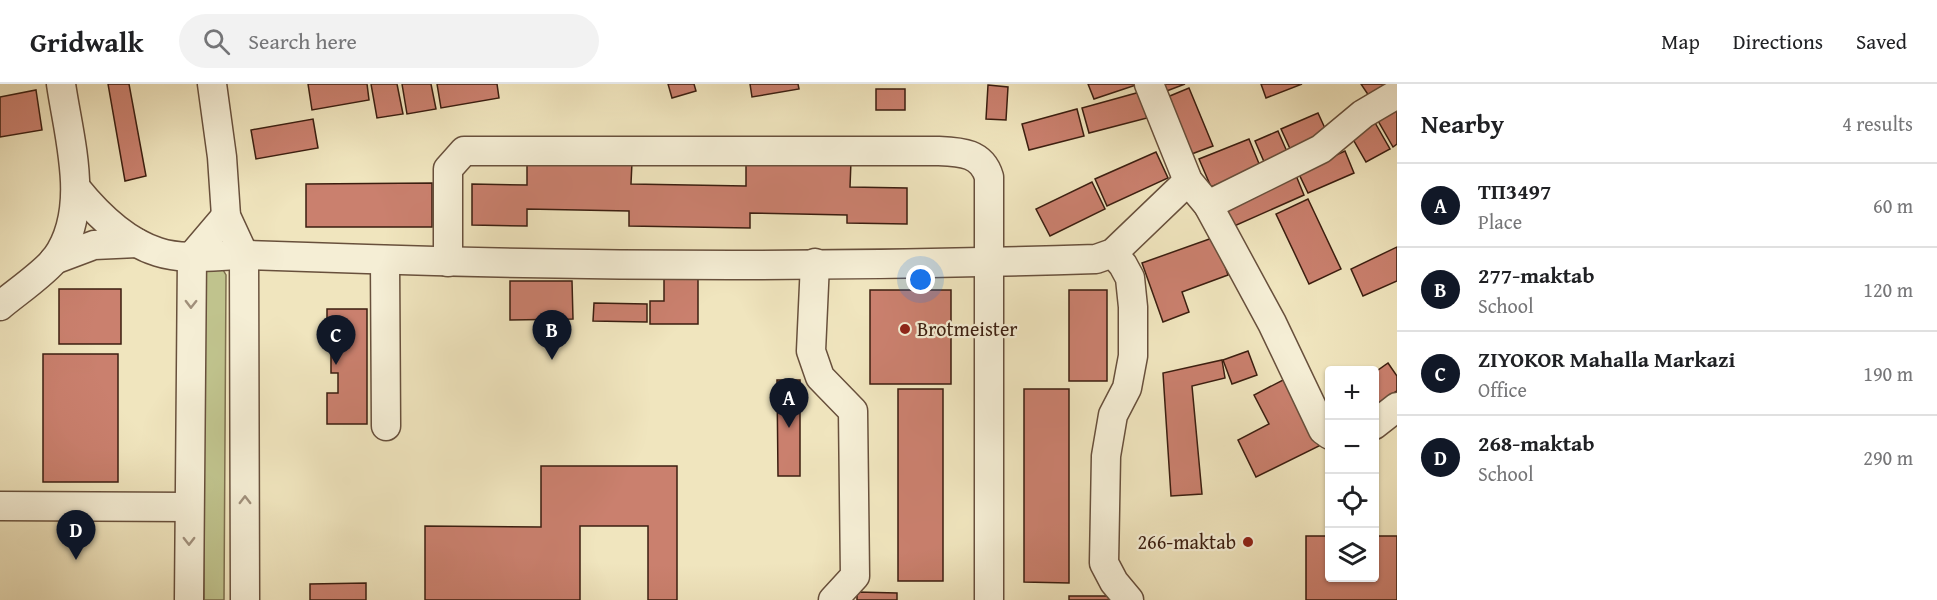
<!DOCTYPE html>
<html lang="en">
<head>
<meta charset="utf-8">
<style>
  :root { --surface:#fff; --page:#f2f2f2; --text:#202124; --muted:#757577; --line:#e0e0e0; --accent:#111827 }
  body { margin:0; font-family:"Gentium Book Plus",serif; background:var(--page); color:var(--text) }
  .controls { position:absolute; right:18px; bottom:18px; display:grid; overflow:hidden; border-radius:6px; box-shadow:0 2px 4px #0004 }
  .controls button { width:54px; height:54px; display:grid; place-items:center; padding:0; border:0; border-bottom:2px solid var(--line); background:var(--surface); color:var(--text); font:30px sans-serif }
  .you { position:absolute; left:921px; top:196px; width:21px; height:21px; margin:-15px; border:4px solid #fff; border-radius:50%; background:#1a73e8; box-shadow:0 0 0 9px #1a73e833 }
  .badge { display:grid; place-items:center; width:39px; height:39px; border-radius:50%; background:var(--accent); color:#fff; font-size:20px; font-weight:700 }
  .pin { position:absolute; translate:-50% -50px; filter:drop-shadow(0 2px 3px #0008) }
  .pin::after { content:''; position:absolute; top:32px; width:21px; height:18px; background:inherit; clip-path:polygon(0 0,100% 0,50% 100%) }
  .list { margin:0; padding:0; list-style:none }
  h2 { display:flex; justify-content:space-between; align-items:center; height:78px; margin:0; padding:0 24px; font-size:26px }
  h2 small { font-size:20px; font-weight:400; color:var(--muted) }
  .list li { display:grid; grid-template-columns:39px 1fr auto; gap:18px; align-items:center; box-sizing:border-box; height:84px; padding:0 24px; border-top:2px solid var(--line) }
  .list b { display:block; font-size:22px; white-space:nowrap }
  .list p { margin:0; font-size:20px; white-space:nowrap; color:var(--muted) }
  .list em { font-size:20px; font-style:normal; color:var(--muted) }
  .icon { flex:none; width:33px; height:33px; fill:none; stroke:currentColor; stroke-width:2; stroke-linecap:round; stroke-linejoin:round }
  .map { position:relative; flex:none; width:1397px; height:516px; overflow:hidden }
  header { display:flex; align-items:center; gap:36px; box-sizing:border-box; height:84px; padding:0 30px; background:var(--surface); border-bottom:2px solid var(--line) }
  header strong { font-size:28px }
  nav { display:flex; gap:33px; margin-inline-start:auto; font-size:21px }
  .search { width:420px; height:54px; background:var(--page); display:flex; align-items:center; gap:15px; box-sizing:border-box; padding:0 21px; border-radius:33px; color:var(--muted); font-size:22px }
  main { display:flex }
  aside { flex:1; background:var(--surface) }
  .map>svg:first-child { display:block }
</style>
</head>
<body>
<header>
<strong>Gridwalk</strong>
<div class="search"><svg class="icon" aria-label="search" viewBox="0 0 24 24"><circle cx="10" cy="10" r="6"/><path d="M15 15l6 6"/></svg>Search here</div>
<nav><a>Map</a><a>Directions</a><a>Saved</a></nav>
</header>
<main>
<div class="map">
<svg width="1397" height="516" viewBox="0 0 1397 516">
  <rect width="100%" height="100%" fill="#f0e5be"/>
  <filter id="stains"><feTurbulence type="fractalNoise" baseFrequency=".00333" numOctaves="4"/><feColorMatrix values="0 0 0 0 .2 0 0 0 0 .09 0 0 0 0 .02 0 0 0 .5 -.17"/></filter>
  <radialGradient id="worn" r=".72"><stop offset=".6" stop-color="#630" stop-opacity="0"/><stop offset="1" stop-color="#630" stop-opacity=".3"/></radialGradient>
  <polygon fill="#c0c38d" stroke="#7e704e" stroke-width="1.5" points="222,184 226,191 224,516 204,516 203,191 205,187"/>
  <g fill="#ca806e" stroke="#3b1e10" stroke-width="1.5">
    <polygon points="108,0 129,0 146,92 125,97"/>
    <polygon points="308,0 367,0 369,16 312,26"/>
    <polygon points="371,0 397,0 403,30 377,34"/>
    <polygon points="402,0 431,0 436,25 407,30"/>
    <polygon points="437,0 497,0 499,14 441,24"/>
    <polygon points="668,0 694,0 696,7 672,14"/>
    <polygon points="750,0 798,0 799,5 752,13"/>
    <polygon points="1088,0 1136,0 1136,1 1094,15"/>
    <polygon points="1161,0 1185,0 1164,8"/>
    <polygon points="1261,0 1302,0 1266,14"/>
    <polygon points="1361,0 1395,0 1371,15"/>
    <polygon points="988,1 1008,3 1006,36 986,35"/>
    <polygon points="1189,4 1213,62 1189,71 1165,14"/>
    <rect x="876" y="5" width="29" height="21"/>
    <polygon points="36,6 42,46 0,53 0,13"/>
    <polygon points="1140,8 1147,34 1089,49 1082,24"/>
    <polygon points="1397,24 1397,60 1393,63 1377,35"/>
    <polygon points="1077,25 1084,52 1029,66 1022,40"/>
    <polygon points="1318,29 1329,53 1292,69 1281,45"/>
    <polygon points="313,35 318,64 256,75 251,46"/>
    <polygon points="1374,37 1390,65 1366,78 1350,50"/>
    <polygon points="1278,47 1288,70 1265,80 1255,57"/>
    <polygon points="1249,55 1260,82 1211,103 1199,75"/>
    <polygon points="1345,67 1354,89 1308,109 1298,88"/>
    <polygon points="1156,68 1168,94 1107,122 1095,95"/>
    <polygon points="527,76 632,78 631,100 746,102 746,76 851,77 850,103 907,104 907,140 847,139 847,131 750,129 750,144 629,142 629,127 527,125 527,142 472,141 472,100 527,101"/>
    <polygon points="1295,89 1304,111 1232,143 1222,121"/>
    <polygon points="1092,98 1105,125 1050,152 1036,125"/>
    <polygon points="432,99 432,143 306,143 306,100"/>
    <polygon points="1308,115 1341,185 1309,200 1276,130"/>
    <polygon points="1215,153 1228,191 1182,208 1189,228 1163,238 1142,179"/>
    <polygon points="1397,163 1397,197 1363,212 1351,185"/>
    <polygon points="664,193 698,193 698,240 650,240 650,217 664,217"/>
    <polygon points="510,197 572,197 573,235 510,236"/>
    <rect x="59" y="205" width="62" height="55"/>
    <rect x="870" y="206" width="81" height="94"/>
    <rect x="1069" y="206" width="38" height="91"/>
    <polygon points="594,219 647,220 647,238 593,237"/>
    <polygon points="327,225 367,225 367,340 327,340 327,309 338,309 338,289 331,289 331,270 338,270 338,247 327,247"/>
    <polygon points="1248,267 1257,291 1232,300 1223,276"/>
    <rect x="43" y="270" width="75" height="128"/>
    <polygon points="1222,276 1225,294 1192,302 1202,410 1171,412 1163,289"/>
    <polygon points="1388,279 1397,292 1397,307 1374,322 1374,289"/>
    <polygon points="1285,295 1319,362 1256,393 1238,356 1269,340 1254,311"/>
    <polygon points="777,296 800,296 800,392 778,392"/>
    <rect x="898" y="305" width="45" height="192"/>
    <polygon points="1024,305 1069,305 1069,499 1024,498"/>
    <polygon points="541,382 677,382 677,516 648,516 648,442 580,442 580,516 425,516 425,442 541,443"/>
    <polygon points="1306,452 1330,452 1330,494 1374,494 1374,452 1397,452 1397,516 1306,516"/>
    <polygon points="366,499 366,516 310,516 310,500"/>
    <polygon points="857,508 897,509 897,516 857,516"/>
    <rect x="1069" y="512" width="44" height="4"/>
  </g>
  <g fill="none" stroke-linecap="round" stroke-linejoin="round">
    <g stroke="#68503c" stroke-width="31">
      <g id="minor">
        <polyline points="212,0 222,73 226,132 244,171 245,516"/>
        <polyline points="1149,0 1188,97 1208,121 1272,239 1323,346 1330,351"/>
        <path d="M76,104C97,130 126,158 158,168C186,177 217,171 247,171C287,172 327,174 367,175C610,183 853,183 1096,175L1113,169L1188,97"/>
        <polyline points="1208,121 1321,65 1363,30 1397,10"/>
        <polyline points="1113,169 1123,181 1130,194 1133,223 1133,272 1127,304 1113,331 1106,372 1104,479 1114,498 1129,516"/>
        <polyline points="54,176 94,161 137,159"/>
        <polyline points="385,176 386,342"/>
        <path d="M448,178V85L464,67H939C962,68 982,69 989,93V516"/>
        <polyline points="815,179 811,267 820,293 853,327 855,492 833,516"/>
        <path d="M0,222C14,210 46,188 56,174C91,125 69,55 61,0"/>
        <polyline points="1374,341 1397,323"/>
        <polyline points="0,422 189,423"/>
        <polyline points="189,516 192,172 226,132"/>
      </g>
    </g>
    <use href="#minor" stroke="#f5eed5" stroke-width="28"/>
  </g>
  <defs><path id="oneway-chevron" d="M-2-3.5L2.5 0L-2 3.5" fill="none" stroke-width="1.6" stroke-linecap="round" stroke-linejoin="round" transform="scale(1.5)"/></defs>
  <g stroke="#a1907c">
    <use href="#oneway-chevron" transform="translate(191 220) rotate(91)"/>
    <use href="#oneway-chevron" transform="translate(245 416) rotate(-90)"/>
    <use href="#oneway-chevron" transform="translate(189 457) rotate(90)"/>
  </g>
  <g fill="#8f2418" stroke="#f5eed5" stroke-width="2">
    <circle cx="905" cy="245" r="6"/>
    <circle cx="1248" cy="458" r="6"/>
  </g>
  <g text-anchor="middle" stroke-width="4.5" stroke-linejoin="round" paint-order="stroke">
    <g font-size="20" fill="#3b1e10" stroke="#f5eed5" text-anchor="start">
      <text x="917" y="252">Brotmeister</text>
      <text x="1236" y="465" text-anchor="end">266-maktab</text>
    </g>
  </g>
  <rect width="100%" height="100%" filter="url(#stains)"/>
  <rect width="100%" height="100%" fill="url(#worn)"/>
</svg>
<div class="controls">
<button>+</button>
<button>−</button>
<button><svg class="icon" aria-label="locate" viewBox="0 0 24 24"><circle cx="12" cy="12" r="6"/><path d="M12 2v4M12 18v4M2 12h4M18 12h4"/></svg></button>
<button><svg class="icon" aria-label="layers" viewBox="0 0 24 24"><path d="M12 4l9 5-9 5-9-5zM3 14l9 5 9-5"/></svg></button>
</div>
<div class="you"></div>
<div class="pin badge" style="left:789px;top:344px">A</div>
<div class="pin badge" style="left:552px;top:276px">B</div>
<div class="pin badge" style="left:336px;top:281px">C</div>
<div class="pin badge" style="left:76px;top:476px">D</div>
</div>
<aside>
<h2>Nearby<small>4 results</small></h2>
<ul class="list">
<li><span class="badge">A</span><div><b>ТП3497</b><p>Place</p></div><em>60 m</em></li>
<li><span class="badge">B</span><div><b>277-maktab</b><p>School</p></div><em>120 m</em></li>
<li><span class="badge">C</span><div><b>ZIYOKOR Mahalla Markazi</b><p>Office</p></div><em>190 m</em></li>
<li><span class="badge">D</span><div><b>268-maktab</b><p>School</p></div><em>290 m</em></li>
</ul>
</aside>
</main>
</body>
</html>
